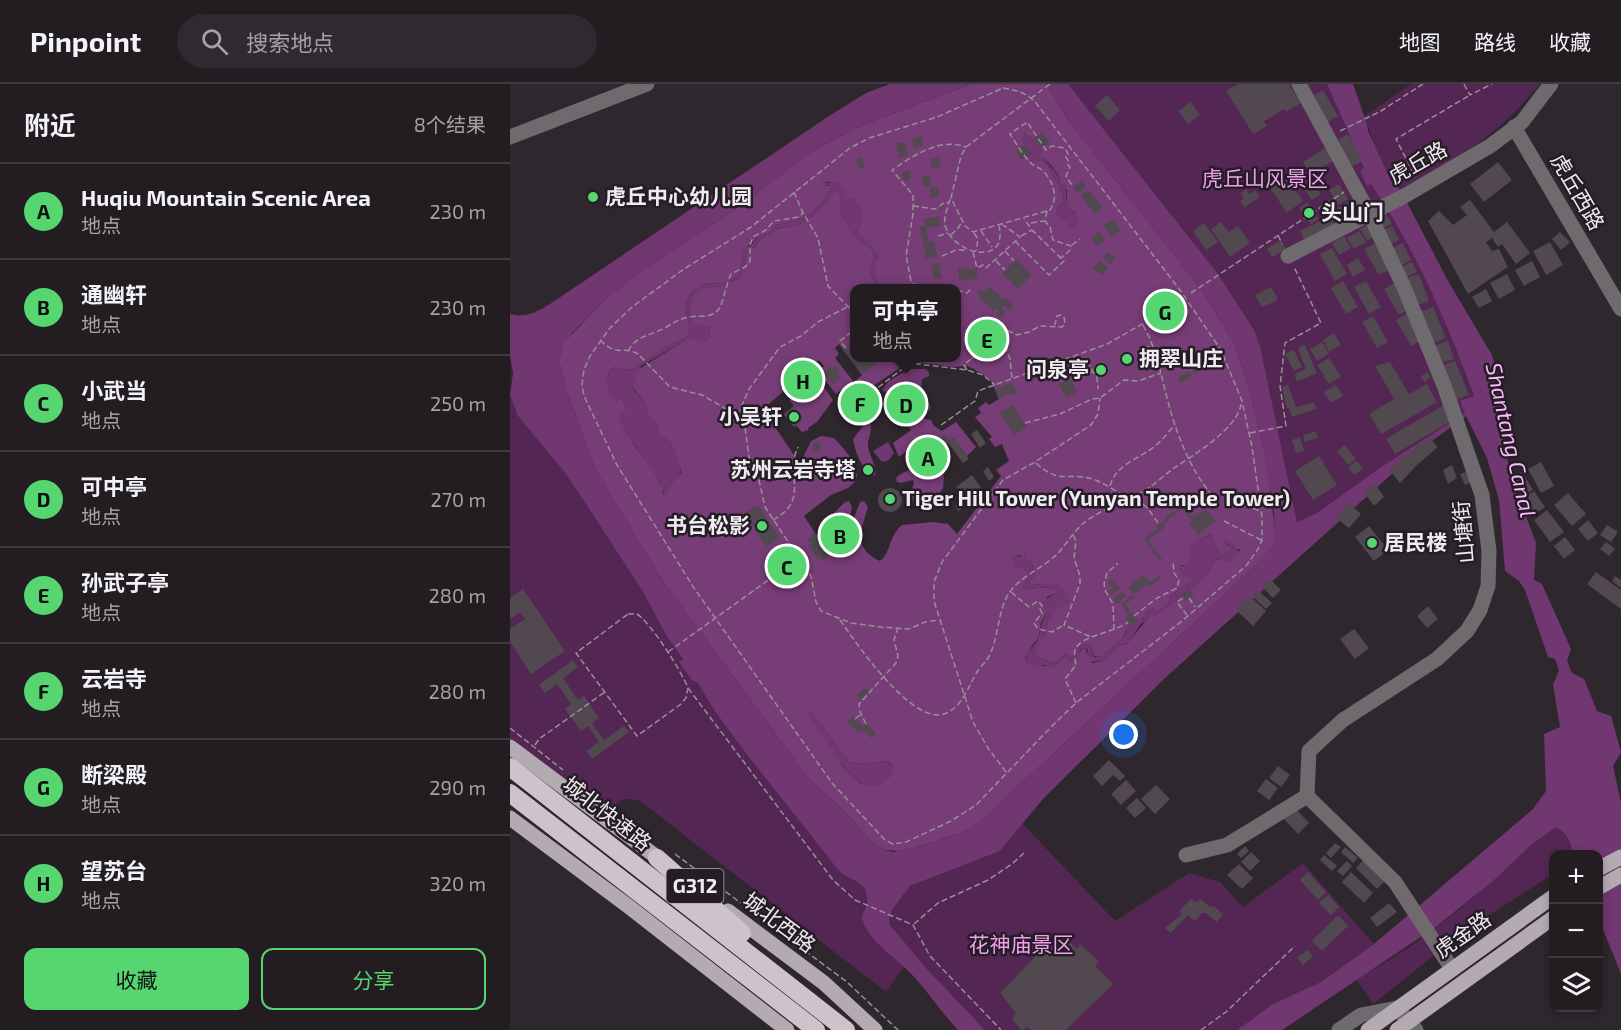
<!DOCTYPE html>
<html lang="zh">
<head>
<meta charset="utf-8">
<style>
  :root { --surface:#231d22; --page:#2f2a2f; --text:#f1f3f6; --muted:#a3a2a5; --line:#403b40; --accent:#56d671 }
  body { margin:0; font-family:"Exo 2","Noto Sans SC",sans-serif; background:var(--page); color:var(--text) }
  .controls { position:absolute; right:18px; bottom:18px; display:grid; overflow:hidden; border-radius:12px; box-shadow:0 3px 9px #0003 }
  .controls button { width:54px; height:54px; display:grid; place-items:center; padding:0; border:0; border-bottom:2px solid var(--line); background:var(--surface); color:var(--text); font:30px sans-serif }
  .you { position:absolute; left:614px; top:651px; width:21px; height:21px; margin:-15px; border:4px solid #fff; border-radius:50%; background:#1a73e8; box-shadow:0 0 0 9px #1a73e833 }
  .badge { display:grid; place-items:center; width:39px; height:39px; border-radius:50%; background:var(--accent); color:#111; font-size:20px; font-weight:700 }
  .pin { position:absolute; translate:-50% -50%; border:3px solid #fff; box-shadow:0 2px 6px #0006 }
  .popup { position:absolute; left:340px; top:200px; width:111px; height:78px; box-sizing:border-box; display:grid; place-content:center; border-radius:12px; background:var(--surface); filter:drop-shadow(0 2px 4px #0005); font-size:20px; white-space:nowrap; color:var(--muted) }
  .popup b { font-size:22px; color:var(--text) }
  .popup::after { content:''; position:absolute; left:50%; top:100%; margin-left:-12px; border:12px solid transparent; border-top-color:var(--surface) }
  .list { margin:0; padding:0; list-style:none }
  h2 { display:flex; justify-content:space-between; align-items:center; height:78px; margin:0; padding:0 24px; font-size:26px }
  h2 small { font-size:20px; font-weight:400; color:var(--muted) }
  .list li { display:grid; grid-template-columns:39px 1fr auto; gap:18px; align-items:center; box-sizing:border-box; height:96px; padding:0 24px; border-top:2px solid var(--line) }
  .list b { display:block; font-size:22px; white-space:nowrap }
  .list p { margin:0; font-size:20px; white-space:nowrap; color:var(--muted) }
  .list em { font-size:20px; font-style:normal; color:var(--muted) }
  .actions { display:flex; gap:12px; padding:18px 24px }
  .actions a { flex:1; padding:14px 0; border:2px solid var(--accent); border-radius:12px; text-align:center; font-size:21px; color:var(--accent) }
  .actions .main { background:var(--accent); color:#111 }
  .icon { flex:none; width:33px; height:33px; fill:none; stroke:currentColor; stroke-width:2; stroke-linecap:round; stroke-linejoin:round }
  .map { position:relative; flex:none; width:1111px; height:946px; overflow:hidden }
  header { display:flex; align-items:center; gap:36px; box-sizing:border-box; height:84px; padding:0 30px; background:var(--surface); border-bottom:2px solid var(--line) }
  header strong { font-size:28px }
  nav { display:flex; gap:33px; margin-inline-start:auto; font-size:21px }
  .search { width:420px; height:54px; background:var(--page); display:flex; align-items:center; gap:15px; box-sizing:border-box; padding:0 21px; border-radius:33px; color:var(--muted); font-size:22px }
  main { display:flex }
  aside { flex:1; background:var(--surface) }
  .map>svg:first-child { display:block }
</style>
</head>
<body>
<header>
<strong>Pinpoint</strong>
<div class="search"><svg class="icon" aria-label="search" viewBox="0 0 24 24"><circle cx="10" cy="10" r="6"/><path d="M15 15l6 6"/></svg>搜索地点</div>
<nav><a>地图</a><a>路线</a><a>收藏</a></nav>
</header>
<main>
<aside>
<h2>附近<small>8个结果</small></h2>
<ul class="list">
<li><span class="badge">A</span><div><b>Huqiu Mountain Scenic Area</b><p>地点</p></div><em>230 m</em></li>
<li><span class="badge">B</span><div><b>通幽轩</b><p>地点</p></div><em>230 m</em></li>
<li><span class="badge">C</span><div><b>小武当</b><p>地点</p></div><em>250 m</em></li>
<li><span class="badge">D</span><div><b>可中亭</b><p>地点</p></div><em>270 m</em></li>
<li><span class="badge">E</span><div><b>孙武子亭</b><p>地点</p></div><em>280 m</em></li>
<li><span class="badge">F</span><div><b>云岩寺</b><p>地点</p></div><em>280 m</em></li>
<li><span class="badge">G</span><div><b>断梁殿</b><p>地点</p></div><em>290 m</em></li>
<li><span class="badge">H</span><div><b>望苏台</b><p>地点</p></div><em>320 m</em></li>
</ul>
<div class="actions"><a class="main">收藏</a><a>分享</a></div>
</aside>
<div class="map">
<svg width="1111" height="946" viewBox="0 0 1111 946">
  <rect width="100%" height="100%" fill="#2f272e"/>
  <g fill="#542653">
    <path d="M558,0H817L854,84L850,87L857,101L861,100C905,165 937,238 964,312L955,329L868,385L807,429L787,438L750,262L744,246L708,190Z"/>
    <path d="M901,0H1030C1018,14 1006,28 992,40C961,67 926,86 890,105C871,89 862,54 855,32Z"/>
    <path d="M0,311L8,332L55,389L76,420L133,508L156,551L173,575L170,578L188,599L204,626L329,787C343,800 366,800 354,825L368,860L394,883L376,908L129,716L113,715L95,730L0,656Z"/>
    <path d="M512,739L605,837L679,789L710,798L733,823L793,779L864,860L811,898L763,920L727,946H475C458,928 382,854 379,836L382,826L400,802L490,767Z"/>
    <path d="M1049,744L1055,749L1064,770H1044L1043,790L956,846L863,920L846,895C904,865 958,821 1004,775C1013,766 1036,745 1049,744Z"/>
  </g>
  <g fill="#773d76" fill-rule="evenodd">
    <path d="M461,0H537L559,37L688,201L724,258L738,300L753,361L759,396L766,455L763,464L742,485L471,737L456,747L404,764L390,767L375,766L360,757L339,732L298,694L152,496L85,385L56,305L49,277L52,262L56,256L98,213L133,186L224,126L302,67L345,44ZM515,49L521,56L524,54L531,73L541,81L548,91L550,98L557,106L556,121L565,129L567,140L557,143V137L548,132L547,124L554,119C554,103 542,94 537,80L530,76L522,79L521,71L512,57ZM315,98H325L330,101L334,116L344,115C354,129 355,132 347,147C353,157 363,161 368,172C362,186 363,192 371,204H447V274H345V204H368C364,197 360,191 361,182C362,177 365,174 363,168C360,161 354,160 349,156C344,151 332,134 330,128C329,122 332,115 331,109L326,106L304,131L288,141L265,145C260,153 254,151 249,157C244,162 246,165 238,166L231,193L214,202L193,204L182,212L179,223L183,242H198L200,245L195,257L183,254L177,255L129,285L124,295L123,304L136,320L138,331L146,338L149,349L162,361L171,388C169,394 166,393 162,397C158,402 159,408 153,412L152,408L155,404L150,400L141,382L123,360L110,336L118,325L111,314L102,313C97,302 93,291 104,283L119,286L125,284L158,262L179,252L180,244L175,223L181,208L196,199L211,200L227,193L232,177L233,167L249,152L260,148L265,141C296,135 305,132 322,103V101L316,102ZM329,260L352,291L345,297L354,308L400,277L441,283L457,282L462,284L480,295L489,315L479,321L476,318L468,324L471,329L465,333L482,353L479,355L485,363L492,360L499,377L486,386L491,392L447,450L438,440L423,438L392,441C378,453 381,469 370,477C342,464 351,447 358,423L354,417L350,418L342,439L339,438L342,423L339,417L335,418L315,438L316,444L338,454L320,465L311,453L309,455L294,432L321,411L338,404L344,399L347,392L343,377L334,365L324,354L311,352L301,357L290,380L253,325L282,300L288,306L279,316L284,322L274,330L284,343L286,341L292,348L299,346L298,344L307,338L323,316L300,283L309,276L314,282L308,287L326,310L343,297L325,274L329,270L325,264ZM701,450C707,459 703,470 716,471L719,468V462L714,459L724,461L725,465L731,466L723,471L719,477L706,475L696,492L645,532L642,529L617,560L607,562L593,577L582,579L575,564L572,565L561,578L554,573L544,583C532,579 524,587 515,575L522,562L529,553L531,538L536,530L534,523L537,513L549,507C538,500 525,506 513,505L514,500L519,492C519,482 512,486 505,482L504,473L510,471L523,482L524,492L519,498L520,501L536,500L549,501L558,514L538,535L535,550L524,568L529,574L545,579L555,570L563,575L569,563L576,560L581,563L584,572L591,573L613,554L618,543L627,540L644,524L647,528L658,519L659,513L681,497V493L669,485L672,481H678L682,475L684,459ZM300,627L338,677L347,680L378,677L382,681V691L367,702L351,700L335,685L298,630Z"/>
    <polygon points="405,324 415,335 421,336 424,342 432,347 446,338 466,363 457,372 443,354 439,357 434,351 423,359 409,357 389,373 383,359 401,346 399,343 402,341 400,338 403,335"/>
    <path d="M360,339C363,348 357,355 358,363C360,373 367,382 365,392C352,387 345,368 343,355L353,342Z"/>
    <path d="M423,383L430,385L434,392L433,404L422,420L406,422L400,411L404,399L403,396L391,399L387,398L386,394C394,386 411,382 423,383Z"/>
  </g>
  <g fill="#713770">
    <path d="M380,0H461L345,44L302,67L224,126L133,186L98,213L62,249L52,262L49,277L56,305L85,385L152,496L298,694L339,732L360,757L375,766L383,768L404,764L456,747L471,737L742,485L765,460L764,429L753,361L738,300L724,258L688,201L559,37L537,0H558L708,190L744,246L750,262L787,438L807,429L868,385L955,329L950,317L964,312C937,238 905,165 861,100L857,102L850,87L854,84L817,0H843L857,40L858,47L882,99L890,105L938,197L982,271L998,325L992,352L1002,395L1026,459L1024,496L1032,500L1061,565L1057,577L1062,589L1074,595L1087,627L1101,632L1111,668L1103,682L1111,719V890L1089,835L1088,770H1064C1060,761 1057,745 1045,744L1022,760L983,797L927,842L772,946H727L763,920L811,898L864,860L1023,725L1036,707L1034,650L1050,643L1043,601L1049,586L1045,575L1038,573L1015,506L1009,497L995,487L989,416L977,374L956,332L904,370L655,594L533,715L490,767L400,802L382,826L379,836L380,841L414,882L475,946H448C432,929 421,912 406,895C389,875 361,861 352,835C352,829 357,823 357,817C359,798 340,797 329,787L232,664L204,626L188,599L182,596L169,578L173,575L156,551L133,508L76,420L55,389L8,332L0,311L3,289L0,271V230C16,234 27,228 40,220L319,32L356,9Z"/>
    <path d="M515,48L521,56L524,54L532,65L531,73C539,81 547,87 550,98L556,102V121C563,128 573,134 564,144L557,143V137L546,131V125L554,119C554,103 542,94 537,80L530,76L522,80L517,73L521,70L511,56Z"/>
    <path d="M312,96L317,99L330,97V103L335,105L334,115L343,113L352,126V139L347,147L367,168C369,185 358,184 371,204H368C364,197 360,191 361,182C362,177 365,174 363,168C360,161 354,160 349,156C344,151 332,135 330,128C329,124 331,115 331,109L326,106L304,131L288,141L265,145C261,153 255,151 249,157C244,162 246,165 238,166L231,193L214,202L194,204L182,212L179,223L183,241L191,240L198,242L201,248L200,255C191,260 185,251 174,257L131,282L126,292L123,305L136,320L138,331L146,338L149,349L162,361L171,383L169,394C158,400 161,407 153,412L152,410L155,404C146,398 145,388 139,380C129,365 111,349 109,330L118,325L111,314L105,318C97,307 92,292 104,283L119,286L125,284L158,262L179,252L180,244L175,223L181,208L196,199L211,200L227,193L232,177L233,165L240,162L249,152L260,148L265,141C296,135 305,132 322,103V101H312Z"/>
    <path d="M399,285H415L419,288V292L412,295L411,309L402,310L398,314C388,314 380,312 372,306L379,297Z"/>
    <polygon points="378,358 384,369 379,376 372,378 363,367"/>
    <path d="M701,450C707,459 703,470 716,471L719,468V462L712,455L714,454L723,460L725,465L732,468L723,471L719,477L712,478L708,474L706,475L696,492L645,532L642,529L639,534L630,541L619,559L607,562L593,577L580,578L577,565L573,564L570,566L569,574L561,578L554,573L544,583L533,581L526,585L522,581H516C514,570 523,564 528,555C532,547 530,539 536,531L532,518L548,507C538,500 525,506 513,505L514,500L519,492C519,482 512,486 505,482L502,476L504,473L516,471V476L522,478L524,492L519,498L520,501L546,499C552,503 561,513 558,519L549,524L538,535L534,553L524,568L529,574L545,579L555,570L563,575L569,563L576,560L580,561L584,573H591L614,553L618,543L633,535L635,527L644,524L647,527L658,519V514L681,497L680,493H675L668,484L681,478L680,463L684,459Z"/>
    <path d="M300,627L338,677L347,680L378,677L383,683L382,691C377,695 370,702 362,703C342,705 309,646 298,630L297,628Z"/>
  </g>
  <g fill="#514850">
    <polygon points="728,0 779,0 791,19 776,28 774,25 754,37 757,42 743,50 716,7"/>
    <polygon points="813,6 828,32 816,39 801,13"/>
    <polygon points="597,11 610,26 599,37 585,22"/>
    <polygon points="681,18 690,31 678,40 668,27"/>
    <polygon points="532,48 540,58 532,64 524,54"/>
    <polygon points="838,50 853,77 841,83 826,57"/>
    <polygon points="411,52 413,62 404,64 402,54"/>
    <polygon points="395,58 398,72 389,74 386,59"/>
    <polygon points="513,61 520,70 512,76 505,67"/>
    <polygon points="815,64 823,77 800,90 793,78"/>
    <polygon points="352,73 355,83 349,85 346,75"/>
    <polygon points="429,74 430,84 422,84 421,75"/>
    <polygon points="988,78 1002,96 974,118 960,100"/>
    <polygon points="792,81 811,110 802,116 782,88"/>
    <polygon points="400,86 401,95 393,97 392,88"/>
    <polygon points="420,91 421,102 413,103 412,92"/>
    <polygon points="775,91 793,117 777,129 759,102"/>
    <polygon points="571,97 576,103 568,109 563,103"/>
    <polygon points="829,100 838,115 828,121 819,106"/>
    <polygon points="420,103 428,103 429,113 420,114"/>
    <polygon points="736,105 740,110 745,106 750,113 735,123 730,117 734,114 731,109"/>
    <polygon points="579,106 593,124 585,130 571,112"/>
    <polygon points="960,116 984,148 997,138 1020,169 1006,180 992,160 988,163 982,154 976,158 968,146 982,167 989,165 998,183 958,210 918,137 929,127 943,141 957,131 950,123"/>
    <polygon points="841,117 848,130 835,137 828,124"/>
    <polygon points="797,118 809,135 801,140 789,124"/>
    <polygon points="875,128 882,140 874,144 867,132"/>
    <polygon points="429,132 431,141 416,144 419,158 424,158 427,173 416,175 410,143 415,142 414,135"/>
    <polygon points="820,132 824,140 794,155 790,147"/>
    <polygon points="603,135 611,146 602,153 593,141"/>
    <polygon points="711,138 719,148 728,142 740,159 720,173 701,145"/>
    <polygon points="862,138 868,150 857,157 850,145"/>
    <polygon points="694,139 708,158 696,166 683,147"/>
    <polygon points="882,142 889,156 877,162 870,148"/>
    <polygon points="849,147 856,158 844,165 837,154"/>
    <polygon points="589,148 595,156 587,162 581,154"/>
    <polygon points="1050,148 1060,158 1051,166 1042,155"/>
    <polygon points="834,152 841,164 829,171 822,159"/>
    <polygon points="771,156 776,165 762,173 757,165"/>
    <polygon points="1040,158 1053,181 1036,191 1023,167"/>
    <polygon points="866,159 881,185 869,191 854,165"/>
    <polygon points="893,159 901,176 888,183 880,165"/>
    <polygon points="822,164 837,190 825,197 810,170"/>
    <polygon points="597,168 605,174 601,180 593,174"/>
    <polygon points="848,174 855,186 843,193 837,181"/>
    <polygon points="506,175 522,191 508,205 492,189"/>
    <polygon points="589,177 598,183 592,191 583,185"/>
    <polygon points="1022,177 1030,193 1014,202 1005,186"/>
    <polygon points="902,178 907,188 894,194 890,183"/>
    <polygon points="429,179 432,194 424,195 421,180"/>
    <polygon points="467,184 468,195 449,196 448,185"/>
    <polygon points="909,190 919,217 905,222 895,195"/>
    <polygon points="997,190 1005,206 989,215 980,199"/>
    <polygon points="833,197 848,223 836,230 821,204"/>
    <polygon points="856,197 871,223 859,230 844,203"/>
    <polygon points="886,198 901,224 889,231 874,205"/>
    <polygon points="479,202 494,216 496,214 504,221 499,226 494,222 492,225 496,228 490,234 486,230 489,226 487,224 483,227 468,213 470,212 467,209 469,205 473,209"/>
    <polygon points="761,203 768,216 752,223 745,211"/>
    <polygon points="976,205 982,217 969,224 962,213"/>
    <polygon points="655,217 666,231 657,238 646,224"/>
    <polygon points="923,223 936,254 922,259 909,228"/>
    <polygon points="898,229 913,255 901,262 886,236"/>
    <polygon points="863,232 878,258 867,264 852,238"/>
    <polygon points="824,249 831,261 819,268 813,256"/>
    <circle cx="477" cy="255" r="4.5"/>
    <polygon points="345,257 345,274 363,274 367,278 352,290 333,266"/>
    <polygon points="938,257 944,275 930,279 924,262"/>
    <polygon points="812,258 819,270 807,277 800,265"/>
    <polygon points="795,261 807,289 787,298 784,290 796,285 788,264"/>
    <polygon points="784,266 792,283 784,287 775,270"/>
    <polygon points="617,267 625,279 617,284 609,272"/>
    <polygon points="819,274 831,293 819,300 807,281"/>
    <polygon points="945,277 959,311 945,316 931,282"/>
    <polygon points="694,278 696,282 684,290 682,286"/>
    <polygon points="880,278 899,310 917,300 927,318 871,350 859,330 884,315 865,282"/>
    <circle cx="591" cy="286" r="4.5"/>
    <polygon points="321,282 322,284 326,282 330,287 327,289 331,294 323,300 313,288"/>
    <polygon points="297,287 303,293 288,306 282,299"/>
    <polygon points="679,287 682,292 671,299 668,294"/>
    <polygon points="917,288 921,293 915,298 910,293"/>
    <polygon points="560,294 567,308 556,314 549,300"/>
    <polygon points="501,298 507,309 502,312 500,309 489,315 485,306"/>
    <polygon points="346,299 369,328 354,340 331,311"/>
    <polygon points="778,301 786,323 804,318 806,325 782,333 779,324 777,324 772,303"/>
    <polygon points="826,301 833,312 821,319 814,308"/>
    <circle cx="396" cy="320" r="4.5"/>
    <polygon points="382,318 391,330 385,334 376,322"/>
    <circle cx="416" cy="323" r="4.5"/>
    <polygon points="503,321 517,343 504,351 490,329"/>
    <polygon points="934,321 943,336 885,370 876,355"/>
    <polygon points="284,322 294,335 284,343 274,330"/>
    <circle cx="216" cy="331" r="4"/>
    <polygon points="467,346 476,359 470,364 461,350"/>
    <polygon points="806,347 808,354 795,358 793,351"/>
    <polygon points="434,350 439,357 443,354 459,375 453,379 438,359 428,366 423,359"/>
    <polygon points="790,353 794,367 786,369 782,356"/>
    <polygon points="919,353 928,363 908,380 890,399 880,387 897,370"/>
    <circle cx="307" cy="363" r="4.5"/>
    <polygon points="835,361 846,375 838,381 827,367"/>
    <circle cx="407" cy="372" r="4.5"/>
    <polygon points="809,372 827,401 803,416 785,387"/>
    <polygon points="847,377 853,385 844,391 838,383"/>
    <polygon points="1031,378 1044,402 1031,409 1018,385"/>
    <polygon points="942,381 947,394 938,400 933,386"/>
    <polygon points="478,383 484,393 479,397 473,387"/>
    <polygon points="962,386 966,396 955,401 950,390"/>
    <polygon points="1012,388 1023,406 1011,413 999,395"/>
    <polygon points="462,391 471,404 455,415 446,403"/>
    <polygon points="865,400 874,413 864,422 854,408"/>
    <circle cx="380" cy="416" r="12"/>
    <polygon points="1024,407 1035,423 1022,432 1011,416"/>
    <polygon points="1058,409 1076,430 1062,442 1044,421"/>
    <polygon points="455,415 459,420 448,427 445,422"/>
    <polygon points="839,419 851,430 839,444 826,434"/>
    <polygon points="248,421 270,454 256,463 234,429"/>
    <polygon points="673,421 682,433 696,425 706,437 688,451 679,439 682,437 672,425 660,434 654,441 655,443 638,456 652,475 650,477 634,455 648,444 646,442 652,438 653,439 658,432"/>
    <polygon points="1037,426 1054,448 1040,458 1024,436"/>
    <polygon points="1078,436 1088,449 1078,457 1068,445"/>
    <polygon points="329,441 339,454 331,460 321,447"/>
    <polygon points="1097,441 1108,448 1101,458 1090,451"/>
    <polygon points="859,442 878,466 864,477 845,453"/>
    <polygon points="305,449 309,455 311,453 320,465 317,467 320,471 313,477 310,473 307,475 298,462 301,460 297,455"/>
    <polygon points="1055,453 1065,466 1054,475 1044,462"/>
    <polygon points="1096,458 1105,465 1099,472 1090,465"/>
    <polygon points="279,470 289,484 275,493 265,479"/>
    <polygon points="1086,488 1111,506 1111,525 1077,500"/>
    <polygon points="634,491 640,498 650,491 652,493 638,503 636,501 624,510 625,513 615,521 628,536 622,542 615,533 618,530 611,520 624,510 618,503"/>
    <polygon points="1105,492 1111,496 1111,504 1102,497"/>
    <polygon points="602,495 610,504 600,511 597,508 603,504 598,498"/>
    <polygon points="760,495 771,506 763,514 752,503"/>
    <polygon points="13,505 55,567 21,590 0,558 0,545 15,535 10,528 0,535 0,514"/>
    <polygon points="679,505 684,511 675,517 671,511"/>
    <polygon points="748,506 762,519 756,525 742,512"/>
    <polygon points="613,508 616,512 607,520 603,515"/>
    <polygon points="740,512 756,527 743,542 726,526"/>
    <polygon points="918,522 928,535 917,544 907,532"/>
    <polygon points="844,545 859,564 845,575 830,555"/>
    <polygon points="63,576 68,583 53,594 68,616 74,612 89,634 82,639 94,656 114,642 119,648 82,675 76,667 89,658 78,642 71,647 55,625 61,620 47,600 35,609 29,601"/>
    <polygon points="355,604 359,608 351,615 347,611"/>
    <polygon points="342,632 354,643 356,640 366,649 361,654 352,645 349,649 337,637"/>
    <polygon points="599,676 615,692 610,697 603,691 592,702 583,692"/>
    <polygon points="768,682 780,691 771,703 759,694"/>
    <polygon points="756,695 768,704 759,716 747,707"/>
    <polygon points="616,696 626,707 611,721 601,710"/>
    <polygon points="646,701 660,715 645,730 631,715"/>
    <polygon points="627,714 636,724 625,734 616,724"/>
    <polygon points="784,723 799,739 788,750 773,734"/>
    <polygon points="825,759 831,763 821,774 816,769"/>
    <polygon points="735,762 739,767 731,774 727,770"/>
    <polygon points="835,763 848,774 843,779 831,768"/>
    <polygon points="741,768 750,777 740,787 731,778"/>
    <polygon points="814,771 827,782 822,787 810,776"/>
    <polygon points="855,774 876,796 867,805 846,784"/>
    <polygon points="837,777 842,782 833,792 827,787"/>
    <polygon points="729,780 743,794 732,805 717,791"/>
    <polygon points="798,788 816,808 808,816 790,796"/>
    <polygon points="841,788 863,809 854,819 832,798"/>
    <polygon points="818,811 829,823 821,831 809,819"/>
    <polygon points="681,815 687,818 691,815 700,823 703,822 713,830 707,838 696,829 692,829 685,837 678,831 661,849 655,844 672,830 669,827"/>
    <polygon points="879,819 887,828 867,843 860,834"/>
    <polygon points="828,831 838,842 812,867 802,857"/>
    <polygon points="549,848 567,865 570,860 589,877 585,882 603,900 556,946 521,946 518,943 512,946 502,936 506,929 490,909"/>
    <polygon points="797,866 803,872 793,881 787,874"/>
  </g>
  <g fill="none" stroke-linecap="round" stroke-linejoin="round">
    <g stroke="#979096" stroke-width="1.5" stroke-dasharray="6 3" stroke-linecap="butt">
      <path d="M540,0L456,63L451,72L441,114L455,142L463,148L540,126C549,112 543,97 532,86C528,83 523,82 520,78C512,70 506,59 500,50L517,38L536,66L542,62L555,64L558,70L555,72L558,76L557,80L560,83L556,92L563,103"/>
      <polyline points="954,0 960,11 982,0"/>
      <path d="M493,4C506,6 517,9 526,19L670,206L711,266L732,317L742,363L752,433V456L748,465L736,482L672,537L566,619L541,643L466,721L441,737L396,758L383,760L375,756L322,699L184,504L107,381L74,312L72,301L74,286L80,272L100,244L122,223L174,185L241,143L340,64L359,54L427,33Z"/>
      <polyline points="830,47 871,27 913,0"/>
      <polyline points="904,90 886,55 960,11"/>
      <polyline points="284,108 292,127 308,154 318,202 345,230"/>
      <path d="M440,115C438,124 432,135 436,144C446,171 498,182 489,142"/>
      <polyline points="403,122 425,125 435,118 438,119"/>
      <polyline points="537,127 535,137 540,143 543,156 561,162 560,166 551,174"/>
      <polyline points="521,139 534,137"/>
      <polyline points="471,147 482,163"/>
      <polyline points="464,149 468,155 466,167"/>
      <polyline points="441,151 449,143 452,137"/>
      <polyline points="768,151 772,160"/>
      <polyline points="428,152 438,149"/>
      <polyline points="511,152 522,146"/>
      <polyline points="505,157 539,191 554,177 522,146 514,135"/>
      <polyline points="562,161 570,155"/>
      <polyline points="495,167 504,177"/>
      <polyline points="463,168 467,184 473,181 476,184 510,153 493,141"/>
      <polyline points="432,172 446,166 457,166"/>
      <polyline points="486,177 495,186"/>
      <polyline points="374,204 381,202 389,204"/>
      <path d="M417,204L405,201L401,197L396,172L403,130V111L382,86C403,72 430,53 456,63"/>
      <polyline points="447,206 457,209 461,205"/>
      <polyline points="681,209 834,108"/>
      <polyline points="345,219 308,238 291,252 270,263 239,305 232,321 239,373 249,396 255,423 301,492 306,518 311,527 341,539 371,543 399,545 415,538 429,536"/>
      <path d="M633,241C646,264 650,286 656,310C665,346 678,382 701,410"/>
      <polyline points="492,244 497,268 500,275 502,295"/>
      <path d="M90,256C108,274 112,261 128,270L160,303L192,311L216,325L231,326"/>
      <polyline points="336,264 330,257 345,245"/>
      <path d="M118,267C125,253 140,251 153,245C161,240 169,235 179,233C190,231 201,235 209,225C212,222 217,198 221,190L235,183L240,177V161L243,153L256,146L264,137L288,133L293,129"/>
      <polyline points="627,271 642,260"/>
      <polyline points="462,274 471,271 475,258"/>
      <polyline points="577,277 587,294 588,305"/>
      <polyline points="457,286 454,281 462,274 464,267 462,241 471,242 483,250 492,244 507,251 519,248 530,242 552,243 555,240 554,233 551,231 547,232 545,241"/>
      <polyline points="570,294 582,288"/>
      <polyline points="361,309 400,279 457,286 473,291 485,301"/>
      <polyline points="220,333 223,336 232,335"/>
      <polyline points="515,339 550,330 582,315 590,314 614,296 628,297 651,289"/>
      <polyline points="431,341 465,317 468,307 597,260 650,230"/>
      <polyline points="740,349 776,342 770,302 775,259 811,239 784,183"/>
      <path d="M526,379C549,400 556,389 579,394C591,397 602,405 613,411C619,416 627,416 634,421C640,426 644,434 649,440"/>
      <path d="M600,402C606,380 629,375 645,362C653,356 658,348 665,341"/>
      <polyline points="726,419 751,427"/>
      <path d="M263,436C301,415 274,391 288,363"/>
      <polyline points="714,437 751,456"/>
      <polyline points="563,451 566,457 564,474 570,492 570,500 554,541 581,553"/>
      <polyline points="501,508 519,523 528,517 533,523 530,525 532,529 524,539 528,545 542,548 554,541"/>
      <polyline points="673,514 667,518 677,531"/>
      <polyline points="679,514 685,523"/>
      <path d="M118,530H127C141,539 172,588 178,604L176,614L171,620L127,652L66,569Z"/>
      <polyline points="624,532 647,514 667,504 669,496 664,489 663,478"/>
      <path d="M330,536C346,559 402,641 434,630C452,624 458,603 467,588C470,583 475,579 478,574C489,555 487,528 499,509C510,493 531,485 545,472C556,462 563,447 575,438C593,424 616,418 635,406C646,400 654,391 664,384C684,371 728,344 731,320"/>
      <polyline points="604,546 603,520 595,506 594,500 597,489 608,479"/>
      <polyline points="158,568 264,492"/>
      <polyline points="178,604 323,796 345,816 403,841 420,872 491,946"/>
      <path d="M566,619L555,595L566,581C565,577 564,570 565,566C569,552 606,548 618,538"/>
      <polyline points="345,635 350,631"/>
      <polyline points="356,640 350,628 349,620 386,579 388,572 384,556 388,544"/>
      <polyline points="0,644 53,686"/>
      <polyline points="25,661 29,655 95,608"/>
      <polyline points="496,688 478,664 463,638 424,517 424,498 432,478 493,396 525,378 581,341 588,330 590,314"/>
      <polyline points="165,770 337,898 388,946"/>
      <polyline points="404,840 428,819 478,796 502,780 516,767"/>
      <polyline points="691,946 716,928 785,862"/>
    </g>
    <g stroke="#6e6a6e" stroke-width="15">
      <polyline points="1004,43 1111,225"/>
      <polyline points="0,53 137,0"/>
      <polyline points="778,172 896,111 980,62 1012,38 1041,0"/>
      <polyline points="797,712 885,798 942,885"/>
      <polyline points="676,771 717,761 797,712 799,667 833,636 927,575 957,547 970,526 978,502 979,467 972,411 935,304 893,201 859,129 789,0"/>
      <polyline points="829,946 851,931 887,924 906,946"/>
    </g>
    <g stroke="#b3aab2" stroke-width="15">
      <polyline points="0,663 156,780"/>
      <polyline points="0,734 118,822 277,946"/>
      <polyline points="1088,785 1111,773"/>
      <polyline points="1088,804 1111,791"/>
      <polyline points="218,827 314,899 365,946"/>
      <polyline points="858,946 1044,812"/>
      <polyline points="887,946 1044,833"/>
    </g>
    <g stroke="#cec3cd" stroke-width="18">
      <polyline points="0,683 336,946"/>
      <polyline points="0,709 306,946"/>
      <polyline points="147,774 232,849"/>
    </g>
  </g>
  <g fill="#56d671" stroke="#251d25" stroke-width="2">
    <circle cx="83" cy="113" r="6"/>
    <circle cx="799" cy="129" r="6"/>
    <circle cx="617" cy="275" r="6"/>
    <circle cx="591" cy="286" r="6"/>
    <circle cx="284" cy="333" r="6"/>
    <circle cx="358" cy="386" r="6"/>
    <circle cx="380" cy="415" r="6"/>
    <circle cx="252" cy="442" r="6"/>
    <circle cx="862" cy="459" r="6"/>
  </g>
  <g text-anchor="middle" stroke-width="5" stroke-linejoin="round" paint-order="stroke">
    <rect fill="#251d25" stroke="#b3adb3" stroke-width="1.5" x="156.5" y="785" width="57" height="34" rx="4.5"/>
    <g font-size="20" font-weight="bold" fill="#f0ebf0">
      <text x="185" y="809">G312</text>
    </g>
    <g font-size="21" fill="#f0ebf0" stroke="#251d25">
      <text transform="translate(908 79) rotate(-29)" y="7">虎丘路</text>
      <text transform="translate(1067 108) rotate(60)" y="7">虎丘西路</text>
      <text transform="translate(954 448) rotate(-95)" y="7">山塘街</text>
      <text transform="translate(97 730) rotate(38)" y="7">城北快速路</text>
      <text transform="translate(269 839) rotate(37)" y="7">城北西路</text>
      <text transform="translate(953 851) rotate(-35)" y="7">虎金路</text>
    </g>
    <g font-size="21" fill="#f39ff1" stroke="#251d25">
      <text x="755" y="102">虎丘山风景区</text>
      <text x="511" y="868">花神庙景区</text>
    </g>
    <g font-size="21" font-weight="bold" fill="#f0ebf0" stroke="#251d25" text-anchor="start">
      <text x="95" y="120">虎丘中心幼儿园</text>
      <text x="811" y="136">头山门</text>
      <text x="629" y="282">拥翠山庄</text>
      <text x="579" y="293" text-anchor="end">问泉亭</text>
      <text x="272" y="340" text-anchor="end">小吴轩</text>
      <text x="346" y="393" text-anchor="end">苏州云岩寺塔</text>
      <text x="392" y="422">Tiger Hill Tower (Yunyan Temple Tower)</text>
      <text x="240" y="449" text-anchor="end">书台松影</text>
      <text x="874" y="466">居民楼</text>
    </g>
    <g font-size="22" font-style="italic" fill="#fdb9fa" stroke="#251d25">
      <text transform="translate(1001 356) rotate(77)" y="8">Shantang Canal</text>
    </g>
  </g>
</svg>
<div class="controls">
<button>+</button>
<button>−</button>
<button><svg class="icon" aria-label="layers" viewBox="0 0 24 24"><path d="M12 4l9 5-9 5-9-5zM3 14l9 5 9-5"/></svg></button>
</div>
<div class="you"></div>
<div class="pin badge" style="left:418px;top:373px">A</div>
<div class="pin badge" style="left:330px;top:451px">B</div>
<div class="pin badge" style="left:277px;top:482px">C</div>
<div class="pin badge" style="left:396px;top:320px">D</div>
<div class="popup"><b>可中亭</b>地点</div>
<div class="pin badge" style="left:477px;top:255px">E</div>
<div class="pin badge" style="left:350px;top:319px">F</div>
<div class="pin badge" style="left:655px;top:227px">G</div>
<div class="pin badge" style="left:293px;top:296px">H</div>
</div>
</main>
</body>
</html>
